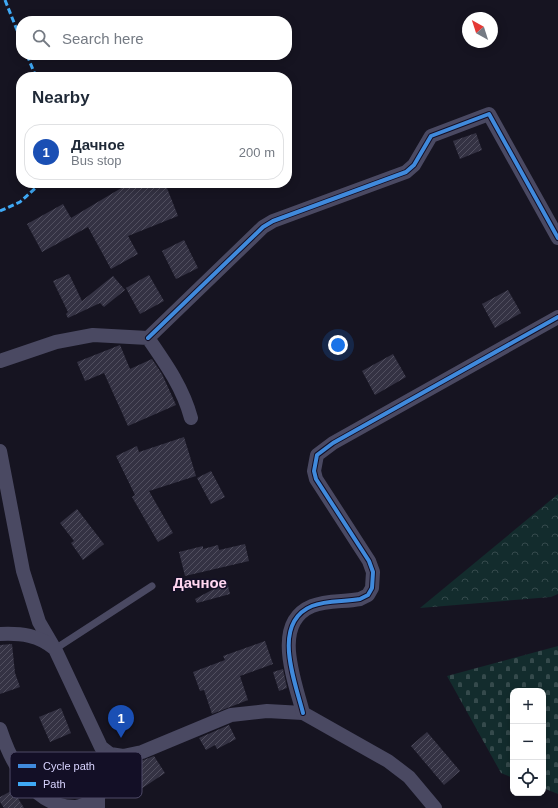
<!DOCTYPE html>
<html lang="en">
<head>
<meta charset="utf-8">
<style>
  :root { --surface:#fff; --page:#f2f2f3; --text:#1f2937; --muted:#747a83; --line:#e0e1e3; --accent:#9591b1 }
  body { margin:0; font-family:Helvetica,sans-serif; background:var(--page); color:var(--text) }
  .controls { position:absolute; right:12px; bottom:12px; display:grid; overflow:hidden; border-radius:8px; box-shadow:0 2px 10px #0003 }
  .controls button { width:36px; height:36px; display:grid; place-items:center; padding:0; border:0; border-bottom:1px solid var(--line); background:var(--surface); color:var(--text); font:20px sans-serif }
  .compass { position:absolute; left:462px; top:12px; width:36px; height:36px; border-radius:50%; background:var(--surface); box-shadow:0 2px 10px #0003; rotate:321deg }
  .you { position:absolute; left:338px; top:345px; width:14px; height:14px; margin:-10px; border:3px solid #fff; border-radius:50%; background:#1a73e8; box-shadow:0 0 0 6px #1a73e833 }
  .badge { display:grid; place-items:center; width:26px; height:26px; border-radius:50%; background:var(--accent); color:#fff; font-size:13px; font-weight:700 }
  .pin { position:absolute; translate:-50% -33px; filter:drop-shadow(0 1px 2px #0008) }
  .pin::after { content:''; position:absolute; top:21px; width:14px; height:12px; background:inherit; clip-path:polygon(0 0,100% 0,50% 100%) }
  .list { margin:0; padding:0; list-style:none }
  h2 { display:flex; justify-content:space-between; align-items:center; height:52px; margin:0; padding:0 16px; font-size:17px }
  h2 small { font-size:13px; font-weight:400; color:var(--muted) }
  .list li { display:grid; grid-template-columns:26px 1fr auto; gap:12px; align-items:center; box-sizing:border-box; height:56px; margin:0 8px 8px; padding:0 8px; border:1px solid var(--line); border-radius:16px }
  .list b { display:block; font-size:15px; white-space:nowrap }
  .list p { margin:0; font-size:13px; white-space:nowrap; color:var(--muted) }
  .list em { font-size:13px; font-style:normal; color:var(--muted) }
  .icon { flex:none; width:22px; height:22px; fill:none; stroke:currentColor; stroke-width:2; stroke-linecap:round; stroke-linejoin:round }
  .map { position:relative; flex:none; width:558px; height:808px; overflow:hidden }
  .search { position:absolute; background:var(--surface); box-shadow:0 2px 10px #0003; left:16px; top:16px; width:276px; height:44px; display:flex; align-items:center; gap:10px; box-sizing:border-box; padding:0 14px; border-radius:16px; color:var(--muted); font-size:15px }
  .panel { position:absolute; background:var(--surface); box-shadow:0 2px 10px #0003; left:16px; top:72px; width:276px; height:116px; border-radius:16px }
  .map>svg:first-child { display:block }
</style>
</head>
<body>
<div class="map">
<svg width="558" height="808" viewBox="0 0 558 808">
  <defs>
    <pattern id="forest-crowns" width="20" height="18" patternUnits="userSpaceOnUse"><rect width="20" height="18" fill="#132c2d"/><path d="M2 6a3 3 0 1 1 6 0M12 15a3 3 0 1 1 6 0" fill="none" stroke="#354a4c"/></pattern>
    <pattern id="cemetery-stones" width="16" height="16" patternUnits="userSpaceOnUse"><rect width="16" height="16" fill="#132c2d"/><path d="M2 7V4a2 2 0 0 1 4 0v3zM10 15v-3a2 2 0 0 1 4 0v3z" fill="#354a4c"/></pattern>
    <pattern id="building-hatch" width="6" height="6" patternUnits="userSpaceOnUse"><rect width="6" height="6" fill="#343243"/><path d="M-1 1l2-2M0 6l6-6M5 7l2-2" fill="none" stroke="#514f5f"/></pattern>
  </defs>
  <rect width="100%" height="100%" fill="#161421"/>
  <polygon fill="url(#forest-crowns)" points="558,494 558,594 551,597 420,608"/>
  <polygon fill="url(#cemetery-stones)" points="558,646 558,794 543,788 543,691 513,691 513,778 501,773 447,676"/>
  <g fill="url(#building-hatch)">
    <polygon points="476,133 482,150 460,159 453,141"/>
    <polygon points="134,183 165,183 178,216 128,236 138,254 111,269 88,227 42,252 27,224 63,204 71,218 123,187"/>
    <polygon points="184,240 198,268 176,279 162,251"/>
    <polygon points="69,274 82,301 113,276 125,290 104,307 100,303 68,318 66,314 68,312 53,281"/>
    <polygon points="149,275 164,301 140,314 126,288"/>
    <polygon points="508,290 521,313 495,328 482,304"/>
    <polygon points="120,345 130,369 152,359 162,374 176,405 128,426 104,373 85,381 77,362"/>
    <polygon points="393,354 406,377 375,395 362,371"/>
    <polygon points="184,437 196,476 149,491 173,533 158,542 132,497 135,495 116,456 137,446 139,452"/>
    <polygon points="211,471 225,497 211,504 197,478"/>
    <polygon points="77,509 104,544 83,560 71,543 74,541 60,523"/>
    <polygon points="245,544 249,561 185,576 179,552 203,546 203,549 218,545 219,550"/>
    <polygon points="227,582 230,594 197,603 195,599"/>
    <polygon points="265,641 273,664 240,676 248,700 212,714 204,690 200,691 193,672 225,660 223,656"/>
    <polygon points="12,644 15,673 20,687 0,694 0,645"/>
    <polygon points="283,669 287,688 279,691 273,672"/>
    <polygon points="61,708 71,733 50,742 39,717"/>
    <polygon points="229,725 236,739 217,749 215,745 206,750 199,738"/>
    <polygon points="427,732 460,771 444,785 411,746"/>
    <polygon points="154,756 165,773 138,791 125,771 141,761"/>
    <polygon points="13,790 24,808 4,808 0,802 0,797"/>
  </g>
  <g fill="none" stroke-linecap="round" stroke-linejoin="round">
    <polyline stroke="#4a4962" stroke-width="7" points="55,649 152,586"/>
    <g stroke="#4a4962" stroke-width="14">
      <polyline points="148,338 263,227 273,221 406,172 414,165 431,136 489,114 558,238"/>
      <path d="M0,361L56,342L93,335L148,338C166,364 183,388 191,418"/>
      <polyline points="0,451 23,571 39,622 53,646"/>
      <path d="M0,634C21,633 39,635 55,649L101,747L110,754L123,756L142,752L231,715L267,711L303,713L388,761L409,777L435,808"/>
      <path d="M303,713C295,681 271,623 312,606C327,600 344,602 360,599L368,595L372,588L373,572L369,561L316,479L314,471L317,455L333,443L558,317"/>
      <path d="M0,729C11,762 33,807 75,807C82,807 92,801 98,798"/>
      <polyline points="98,807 98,798 110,754"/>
    </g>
    <g stroke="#3fa9f5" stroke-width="3" stroke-dasharray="6 3" stroke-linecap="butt">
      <polyline points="5,0 21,40"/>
      <polyline points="27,55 36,77"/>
      <polyline points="0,211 20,202 41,183"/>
    </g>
    <g stroke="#130f26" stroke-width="6">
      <g id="cycleway">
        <polyline points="148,338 263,227 273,221 406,172 414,165 431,136 489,114 558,238"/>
        <path d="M303,713C295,681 271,623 312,606C327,600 344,602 360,599L368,595L372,588L373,572L369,561L316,479L314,471L317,455L333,443L558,317"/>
      </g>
    </g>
    <use href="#cycleway" stroke="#408adc" stroke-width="4"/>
  </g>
  <g text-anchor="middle" stroke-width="3" stroke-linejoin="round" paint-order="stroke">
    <g font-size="15" font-weight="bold" fill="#ffd6f0" stroke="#130f26">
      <text x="200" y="588">Дачное</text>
    </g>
  </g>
  <rect x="10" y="752" width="132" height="46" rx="6" fill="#130f26" stroke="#4e4a67" stroke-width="1"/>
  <rect x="18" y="764" width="18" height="4" fill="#408adc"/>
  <rect x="18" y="782" width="18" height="4" fill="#3fa9f5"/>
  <g font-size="11" fill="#d9d4ff">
    <text x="43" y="770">Cycle path</text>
    <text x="43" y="788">Path</text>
  </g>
</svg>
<div class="controls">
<button>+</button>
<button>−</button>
<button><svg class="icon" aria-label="locate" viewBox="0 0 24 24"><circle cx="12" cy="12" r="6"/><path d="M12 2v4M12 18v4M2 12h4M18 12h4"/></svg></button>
</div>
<svg class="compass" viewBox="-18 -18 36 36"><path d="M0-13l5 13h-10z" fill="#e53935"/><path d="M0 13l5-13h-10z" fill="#747a83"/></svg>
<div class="you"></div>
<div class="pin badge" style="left:121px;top:738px;background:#1a4fb4">1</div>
<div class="search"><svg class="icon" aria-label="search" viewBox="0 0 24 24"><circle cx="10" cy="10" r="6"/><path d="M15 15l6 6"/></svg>Search here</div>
<section class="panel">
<h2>Nearby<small></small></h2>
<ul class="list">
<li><span class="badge" style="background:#1a4fb4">1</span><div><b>Дачное</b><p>Bus stop</p></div><em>200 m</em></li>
</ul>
</section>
</div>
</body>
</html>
